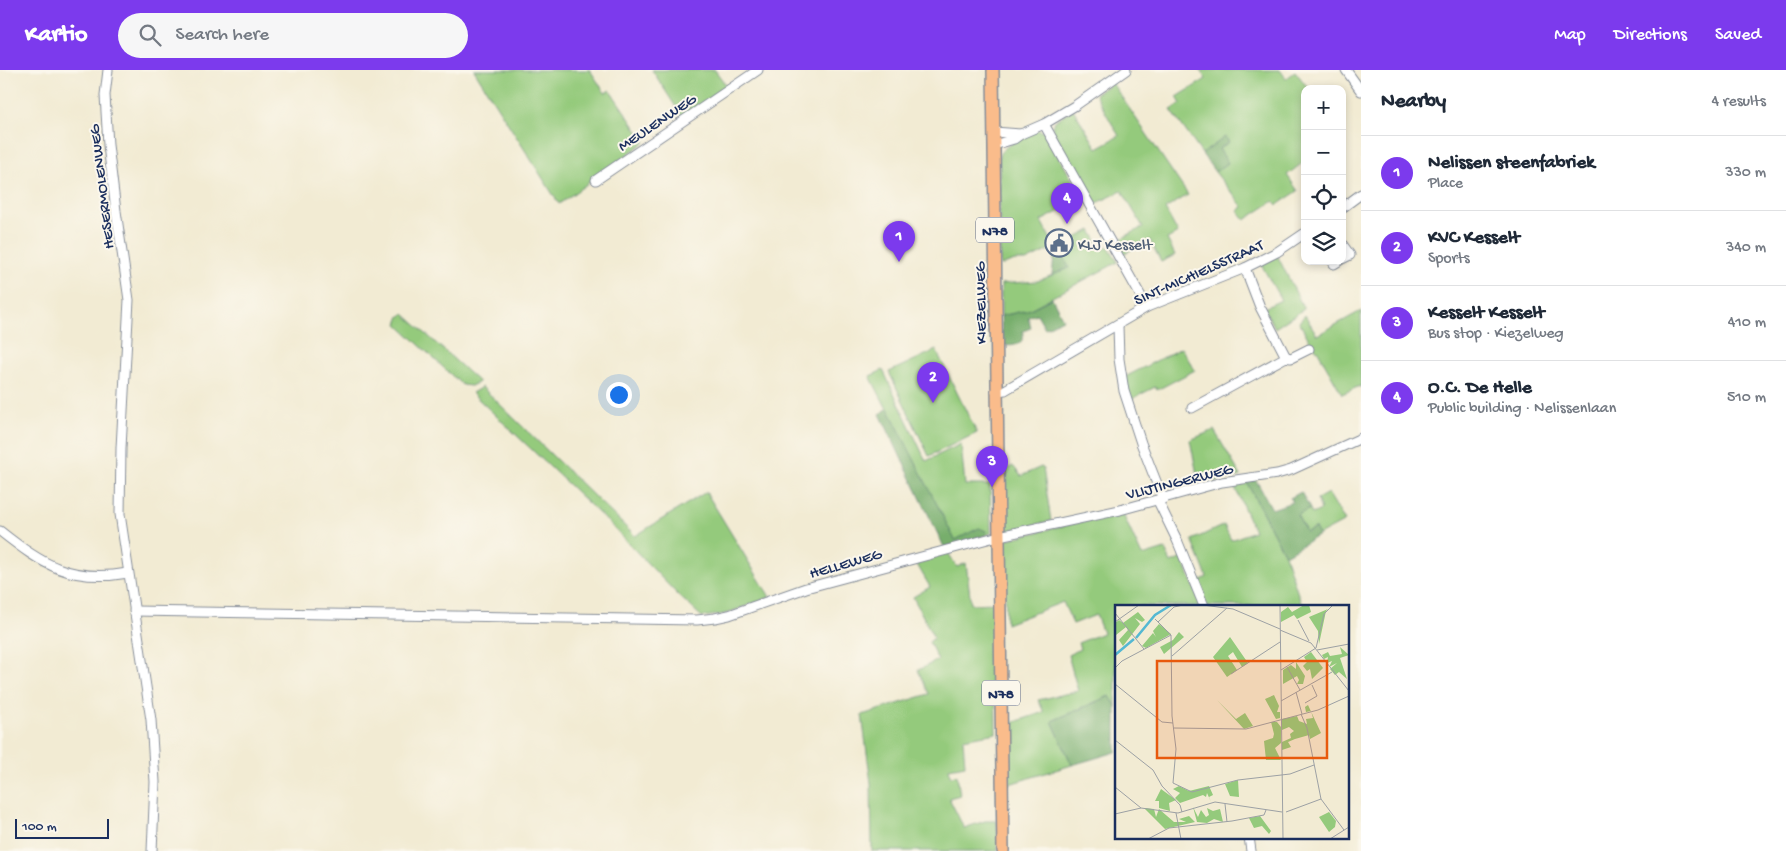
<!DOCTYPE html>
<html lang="en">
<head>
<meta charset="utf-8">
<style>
  :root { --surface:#fff; --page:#f6f6f7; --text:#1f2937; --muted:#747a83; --line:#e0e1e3; --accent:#7c3aed }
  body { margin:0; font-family:"Gochi Hand",sans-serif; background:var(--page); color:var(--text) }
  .controls { position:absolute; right:15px; top:15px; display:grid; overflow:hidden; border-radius:10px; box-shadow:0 2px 8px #0003 }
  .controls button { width:45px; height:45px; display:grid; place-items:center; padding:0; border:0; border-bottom:1px solid var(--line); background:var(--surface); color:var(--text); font:25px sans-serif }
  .scale { position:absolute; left:15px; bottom:12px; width:94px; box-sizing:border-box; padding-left:5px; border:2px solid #1b2f5e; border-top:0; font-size:14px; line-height:18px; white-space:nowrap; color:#1b2f5e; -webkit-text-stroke:4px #fbf7ec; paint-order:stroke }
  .you { position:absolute; left:618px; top:324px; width:18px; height:18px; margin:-12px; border:4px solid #fff; border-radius:50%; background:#1a73e8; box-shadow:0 0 0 8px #1a73e833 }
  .badge { display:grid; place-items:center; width:32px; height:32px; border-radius:50%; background:var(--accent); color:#fff; font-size:16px; font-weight:700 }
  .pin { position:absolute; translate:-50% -41px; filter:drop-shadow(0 1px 2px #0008) }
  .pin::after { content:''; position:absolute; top:26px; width:18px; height:15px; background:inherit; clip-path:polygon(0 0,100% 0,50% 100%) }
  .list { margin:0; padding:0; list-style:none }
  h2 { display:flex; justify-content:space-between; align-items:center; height:65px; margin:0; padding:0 20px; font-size:21px }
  h2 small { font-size:16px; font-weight:400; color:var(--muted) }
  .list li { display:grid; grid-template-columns:32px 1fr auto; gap:15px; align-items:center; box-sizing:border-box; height:75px; padding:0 20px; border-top:1px solid var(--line) }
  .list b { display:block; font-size:19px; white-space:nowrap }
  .list p { margin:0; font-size:16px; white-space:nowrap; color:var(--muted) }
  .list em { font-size:16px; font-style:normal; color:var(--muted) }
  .icon { flex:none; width:28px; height:28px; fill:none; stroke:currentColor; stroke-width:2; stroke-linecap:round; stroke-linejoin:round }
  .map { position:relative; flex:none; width:1361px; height:781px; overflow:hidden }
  header { display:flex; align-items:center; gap:30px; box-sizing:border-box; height:70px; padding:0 25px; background:var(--accent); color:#fff }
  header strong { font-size:24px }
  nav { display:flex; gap:28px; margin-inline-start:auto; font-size:18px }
  .search { width:350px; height:45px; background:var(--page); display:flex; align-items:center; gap:12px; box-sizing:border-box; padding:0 18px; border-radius:28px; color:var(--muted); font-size:19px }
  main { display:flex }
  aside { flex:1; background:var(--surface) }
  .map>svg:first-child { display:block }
</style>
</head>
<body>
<header>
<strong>Kartio</strong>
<div class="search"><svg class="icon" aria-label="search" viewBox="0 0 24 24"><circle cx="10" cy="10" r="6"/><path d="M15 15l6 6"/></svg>Search here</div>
<nav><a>Map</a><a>Directions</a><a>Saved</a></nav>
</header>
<main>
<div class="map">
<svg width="1361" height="781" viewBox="0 0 1361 781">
  <rect width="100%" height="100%" fill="#fbf7ec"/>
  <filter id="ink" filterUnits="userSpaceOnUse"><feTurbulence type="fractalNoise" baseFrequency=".02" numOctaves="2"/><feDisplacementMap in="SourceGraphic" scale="10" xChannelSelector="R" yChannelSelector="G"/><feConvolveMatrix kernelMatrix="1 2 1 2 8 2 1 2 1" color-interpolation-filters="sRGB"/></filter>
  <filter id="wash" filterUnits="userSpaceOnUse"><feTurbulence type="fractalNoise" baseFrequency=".0096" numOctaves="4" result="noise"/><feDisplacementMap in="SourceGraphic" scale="20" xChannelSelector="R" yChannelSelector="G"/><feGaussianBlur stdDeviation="1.12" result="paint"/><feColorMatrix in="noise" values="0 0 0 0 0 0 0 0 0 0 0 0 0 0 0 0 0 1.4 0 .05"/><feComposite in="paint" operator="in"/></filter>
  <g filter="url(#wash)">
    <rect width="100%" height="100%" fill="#f2ebd3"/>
    <g fill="#94ca7c" stroke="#587c6d">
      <polygon points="474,0 590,0 605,23 610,20 645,72 559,134"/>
      <polygon points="652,0 715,0 728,18 683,48"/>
      <polygon points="1200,0 1280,0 1286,8 1295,1 1309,19 1305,19 1305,91 1287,105 1298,121 1277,135 1274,131 1245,150 1238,141 1243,137 1215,102 1228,93 1219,79 1229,72 1225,67 1202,84 1171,40 1181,34 1177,27 1206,9"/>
      <polygon points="1112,13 1188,125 1165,139 1178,163 1167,169 1175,185 1161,192 1150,170 1121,185 1115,172 1143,157 1122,121 1093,135 1053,61 1052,56 1055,51 1073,39 1097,78 1119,66 1095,24"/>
      <path d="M1038,60L1045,62L1083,129L1041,151L1055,177L1026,191H1015L1000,196L999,85C1003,76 1029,63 1038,60Z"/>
      <polygon points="1091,160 1102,180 1109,177 1118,192 1028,240 1001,246 1001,214 1038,211 1067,199 1060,184 1069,178 1067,173"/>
      <polygon points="1277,185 1304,239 1275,258 1264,238 1281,230 1261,194"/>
      <polygon points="1361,241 1361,318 1360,316 1342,324 1316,278 1312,275 1299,252 1305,245 1317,265"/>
      <polygon points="404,244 479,312 471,316 462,315 397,254 400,246"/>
      <polygon points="1181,278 1195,300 1157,320 1155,317 1130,330 1125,307"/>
      <polygon points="936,280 977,363 929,386 889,302"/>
      <polygon points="883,300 926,391 961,374 965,415 990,415 991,463 987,465 971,463 955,471 870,306"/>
      <polygon points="482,317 635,466 706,422 770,527 725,544 702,547 677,524 608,452 472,323"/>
      <polygon points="1214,360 1241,406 1199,414 1190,370"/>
      <polygon points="1013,396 1021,406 1041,397 1043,398 1051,451 1007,461 1004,459 1003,401"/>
      <polygon points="1246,411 1285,485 1302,536 1206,536 1197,512 1207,507 1192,470 1224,455 1231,470 1254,461 1233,413"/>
      <polygon points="1328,423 1345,451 1319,465 1315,458 1306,462 1297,445 1310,439 1312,444 1321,440 1317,429"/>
      <polygon points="1122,442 1142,486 1165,479 1171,493 1182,488 1202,536 1116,536 1116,636 1109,626 1052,651 1072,695 1006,715 1006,655 1044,642 1038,630 1078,621 1068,585 1080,579 1078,573 1103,563 1096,545 1073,554 1063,532 1006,554 1004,470"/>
      <polygon points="947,481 957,497 966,493 971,534 994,533 996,663 963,669 965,695 949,698 950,706 957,705 960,725 949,728 964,758 985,751 997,751 998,781 872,781 871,713 862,645 929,624 918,600 938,590 929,572 934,568 913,527 930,517 915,491"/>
    </g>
    <g fill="#77ae6c" stroke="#496e65">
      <polygon points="1225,67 1229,72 1219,79 1228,93 1215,102 1202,84"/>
      <polygon points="1055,177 1062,182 1069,198 1052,205"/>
      <path d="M1052,228L1063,249L1045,258L1037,244L1028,247L1031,258L1023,261C1025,275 1014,277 1002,275L1001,246L1028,240Z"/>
      <polygon points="888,338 955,470 979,458 986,461 987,465 944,477 880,344"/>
      <polygon points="1256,410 1272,439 1292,432 1290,428 1301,422 1310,439 1297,445 1306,462 1315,458 1319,465 1285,485 1246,411"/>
      <polygon points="1110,626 1116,636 1116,682 1072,695 1052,651"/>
    </g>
  </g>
  <g filter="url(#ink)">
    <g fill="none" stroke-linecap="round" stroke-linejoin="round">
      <g stroke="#868d98" stroke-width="11">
        <g id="minor">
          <polyline points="108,0 105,25 108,75 116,141 129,230 121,378 120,444 151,650 155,712 152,781"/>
          <polyline points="1346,0 1361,21"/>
          <polyline points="1044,54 1147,237"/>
          <polyline points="994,62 1021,64"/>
          <polyline points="994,75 1014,69 1021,64 1044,54 1076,35 1126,0"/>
          <polyline points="596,110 758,0"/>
          <polyline points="1342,138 1361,124"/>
          <polyline points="1342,174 1350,185 1342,189"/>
          <polyline points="1334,194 1339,191"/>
          <polyline points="1118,256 1119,289 1124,321 1141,373 1163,429"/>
          <polyline points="1286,287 1291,288 1309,279"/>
          <polyline points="996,321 1005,320 1147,237 1245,198 1277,182 1305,163"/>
          <polyline points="1192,338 1286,287 1260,237 1245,198"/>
          <polyline points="1158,431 1177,470 1204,536"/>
          <path d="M0,461C43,495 71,513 128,503"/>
          <polyline points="134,541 697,550 715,548 729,545 806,518 999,466 1120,440 1222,412 1277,404 1291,400 1361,368"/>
          <polyline points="1249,767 1251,781"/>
        </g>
      </g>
      <g stroke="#868d98" stroke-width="14">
        <polyline id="major" points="993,0 1003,781"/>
      </g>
      <use href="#minor" stroke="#fff" stroke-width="9"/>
      <use href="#major" stroke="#fabc8b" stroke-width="11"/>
    </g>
  </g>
  <defs>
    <g id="civic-ring" transform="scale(1.4375)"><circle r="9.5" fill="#fbf7ec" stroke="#5c6f8a" stroke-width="1.5"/><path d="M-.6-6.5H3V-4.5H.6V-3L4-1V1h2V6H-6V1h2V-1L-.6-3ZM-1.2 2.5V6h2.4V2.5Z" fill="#5c6f8a"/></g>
  </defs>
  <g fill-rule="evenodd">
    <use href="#civic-ring" x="1059" y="173"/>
  </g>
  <g text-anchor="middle" stroke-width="4" stroke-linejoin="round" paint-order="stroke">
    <g fill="#fbf7ec" stroke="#5e6b89" stroke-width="1">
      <rect x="976" y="147.5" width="38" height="25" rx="4"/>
      <rect x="982" y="610.5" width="38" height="25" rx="4"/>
    </g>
    <g font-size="15" font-weight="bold" fill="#1b2f5e">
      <text x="995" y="165">N78</text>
      <text x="1001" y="628">N78</text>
    </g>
    <g font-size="16" fill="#1b2f5e" stroke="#fbf7ec">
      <text transform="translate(656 51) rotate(-34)" y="6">MEULENWEG</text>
      <text transform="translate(100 117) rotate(-97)" y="6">HESERMOLENWEG</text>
      <text transform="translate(1198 201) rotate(-24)" y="6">SINT-MICHIELSSTRAAT</text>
      <text transform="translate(979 233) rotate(-91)" y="6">KIEZELWEG</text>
      <text transform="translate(1179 410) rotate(-14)" y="6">VLIJTINGERWEG</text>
      <text transform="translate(845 492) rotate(-16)" y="6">HELLEWEG</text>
    </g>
    <g font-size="16" fill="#4e5e75" stroke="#fbf7ec" text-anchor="start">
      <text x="1078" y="179">KLJ Kesselt</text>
    </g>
  </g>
  <g transform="translate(1115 535)">
    <rect width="234" height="234" fill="#f2ebd3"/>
    <path d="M189,0H194L196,7L182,14L179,10L166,17V7L173,2L177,7ZM213,4L211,6L204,39L203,26L194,12ZM23,7L30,15L27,17L20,13L25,19L8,41L4,35L13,25L11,22L1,30L0,18L4,15L8,18ZM44,19L56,29L31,43L27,41L38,28L41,32L38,26ZM64,27L69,32L49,49L45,42L58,35ZM115,32L133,58L127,62L118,47L113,51L122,65L112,72L98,52ZM225,42L234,50L225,53L232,74L224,67L220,70L215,64L222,58L214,62L217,56L212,58L213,52L209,54L207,50L213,47L215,51L227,49ZM196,47L208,63L197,74L195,64L192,66L188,61L192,57L189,52ZM181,57L190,71L188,79H182L184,75L182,71L168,79V65L176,60L181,64ZM159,90L164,101L162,107H165V113L161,114L150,94ZM102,95L121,114L130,108L138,121L129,124ZM193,100L206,128L195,134L194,130L180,134L173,137L176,142L167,145V137L176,133L175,129L179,126L174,122L167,125V114L182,111L184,116L192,119L191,114L198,113L196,106L191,107L190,102ZM156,117H162L166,122V138L160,143L166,155H151L149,136L158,133L159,129ZM123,175L124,192L115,191L110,179ZM64,181L74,186L94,181L98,190L94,192L96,197L92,188L91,192L88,190L65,198L60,193L65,188L58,184ZM46,184L61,195L54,198L55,206L44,203V196H40ZM78,202L83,212L86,205L91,212L94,210L92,203L98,206L105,204L108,217L99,214L92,218L82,217ZM29,203L39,204L41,212L44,204L59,217H71L64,214L74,211L80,217L50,224ZM214,207L221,216L220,222L214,227L204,212ZM145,211L156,226L154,229L147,221L139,223L134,213Z" fill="#94ca7c"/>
    <path fill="none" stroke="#54b8d2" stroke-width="2.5" d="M21,33L40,10L56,0M0,50L19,34"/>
    <path fill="none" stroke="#9ca0a4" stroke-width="1" d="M88,0L118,4L165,24M165,0L168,234M0,8L29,44M40,14L56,30M183,15L194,36M0,17L24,0M43,17L59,2L68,0M165,25L196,38L234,86M56,30L57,111L61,144L58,178M201,43L209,9L218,0M202,45L234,39M57,51L112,3M172,62L185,85M0,63L7,56L56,30M166,65L201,43M116,69L165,37M0,79L47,117L58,118M181,87L187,109M166,96L217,67M190,98L202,91L197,80M186,109L192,123L206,194L229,225M59,123L131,124L203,105L234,91M0,135L38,165L47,181L65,200L67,207M58,178L77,187L123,175L175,169L199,160M0,182L26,203M110,199L112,217M171,207L206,194M61,208L66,234M0,209L26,203L63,208L100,197L167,207M33,234L54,223L117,216L149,210L151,205M215,234L234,222"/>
    <path fill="#e8590c" fill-opacity="0.15" stroke="#e8590c" stroke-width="2.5" d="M42,56H212V153H42Z"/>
    <rect width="234" height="234" fill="none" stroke="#1b2f5e" stroke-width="2.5"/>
  </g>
</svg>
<div class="controls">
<button>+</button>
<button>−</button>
<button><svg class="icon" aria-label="locate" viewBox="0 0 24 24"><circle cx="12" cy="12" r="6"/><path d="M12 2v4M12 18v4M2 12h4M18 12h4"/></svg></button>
<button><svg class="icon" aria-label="layers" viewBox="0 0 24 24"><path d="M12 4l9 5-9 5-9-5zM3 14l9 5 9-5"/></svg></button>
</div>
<div class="scale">100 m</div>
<div class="you"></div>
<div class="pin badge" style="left:899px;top:192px">1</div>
<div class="pin badge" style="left:933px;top:333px">2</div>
<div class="pin badge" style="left:992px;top:417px">3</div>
<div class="pin badge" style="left:1067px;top:154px">4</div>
</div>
<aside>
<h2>Nearby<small>4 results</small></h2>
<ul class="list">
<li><span class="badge">1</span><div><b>Nelissen steenfabriek</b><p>Place</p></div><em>330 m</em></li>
<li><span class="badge">2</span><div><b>KVC Kesselt</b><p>Sports</p></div><em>340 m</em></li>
<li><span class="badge">3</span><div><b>Kesselt Kesselt</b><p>Bus stop · Kiezelweg</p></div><em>410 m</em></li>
<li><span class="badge">4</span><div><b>O.C. De Helle</b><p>Public building · Nelissenlaan</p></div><em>510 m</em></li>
</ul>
</aside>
</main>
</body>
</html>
